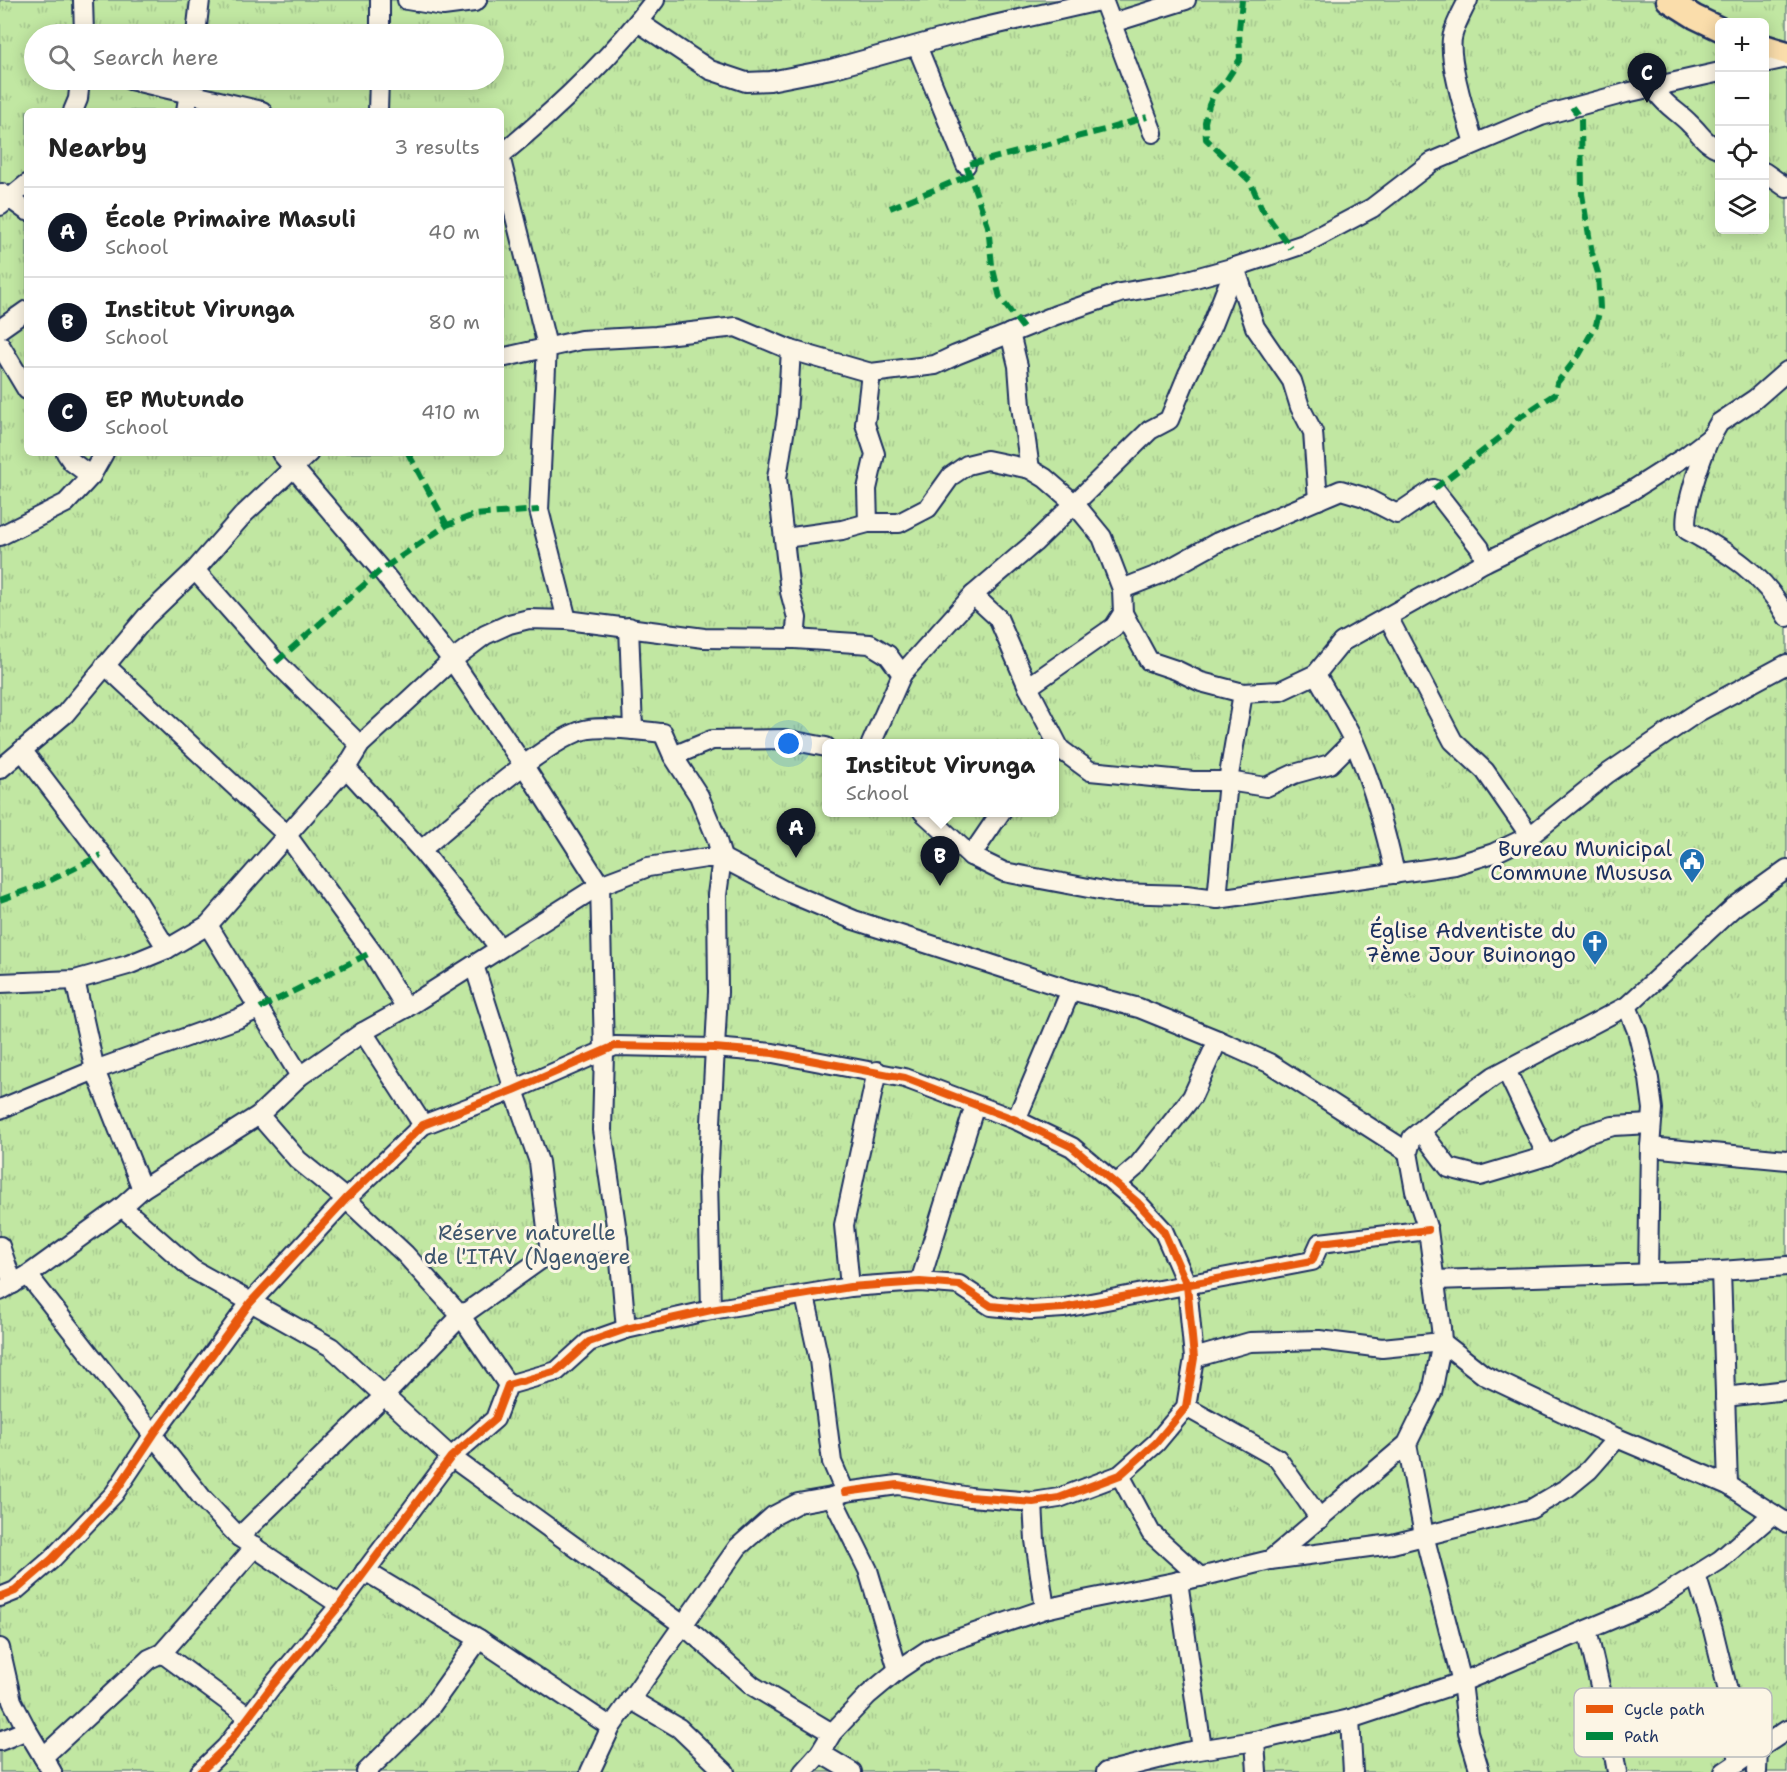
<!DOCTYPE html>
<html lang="en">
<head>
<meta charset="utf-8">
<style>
  :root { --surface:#fff; --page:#f6f6f6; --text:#222; --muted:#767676; --line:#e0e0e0; --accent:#111827 }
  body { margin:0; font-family:"Shantell Sans",sans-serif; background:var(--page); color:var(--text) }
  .controls { position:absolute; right:18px; top:18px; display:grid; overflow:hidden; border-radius:9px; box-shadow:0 3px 15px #0003 }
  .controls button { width:54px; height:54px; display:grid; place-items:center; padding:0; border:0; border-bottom:2px solid var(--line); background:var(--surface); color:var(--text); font:30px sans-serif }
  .you { position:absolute; left:789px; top:744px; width:21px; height:21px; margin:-15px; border:4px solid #fff; border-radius:50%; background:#1a73e8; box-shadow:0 0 0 9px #1a73e833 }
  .badge { display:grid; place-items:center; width:39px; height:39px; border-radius:50%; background:var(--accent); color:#fff; font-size:20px; font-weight:700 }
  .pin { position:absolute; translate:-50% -50px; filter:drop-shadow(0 2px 3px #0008) }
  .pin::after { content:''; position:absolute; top:32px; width:21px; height:18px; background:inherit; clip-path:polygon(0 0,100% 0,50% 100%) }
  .popup { position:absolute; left:822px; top:739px; width:237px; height:78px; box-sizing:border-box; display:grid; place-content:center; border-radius:9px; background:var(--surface); filter:drop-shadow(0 2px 4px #0005); font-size:20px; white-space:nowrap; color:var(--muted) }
  .popup b { font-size:22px; color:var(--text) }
  .popup::after { content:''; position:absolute; left:50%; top:100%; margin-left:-12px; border:12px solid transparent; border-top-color:var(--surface) }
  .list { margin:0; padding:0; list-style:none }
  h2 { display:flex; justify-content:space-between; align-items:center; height:78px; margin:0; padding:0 24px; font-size:26px }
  h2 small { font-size:20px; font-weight:400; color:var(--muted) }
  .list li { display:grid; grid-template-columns:39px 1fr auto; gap:18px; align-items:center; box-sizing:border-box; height:90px; padding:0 24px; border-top:2px solid var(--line) }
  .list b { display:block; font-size:22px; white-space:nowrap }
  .list p { margin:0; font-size:20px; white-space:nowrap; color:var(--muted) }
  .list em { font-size:20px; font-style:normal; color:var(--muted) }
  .icon { flex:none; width:33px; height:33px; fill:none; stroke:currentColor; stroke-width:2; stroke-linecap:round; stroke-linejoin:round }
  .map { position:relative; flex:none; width:1787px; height:1772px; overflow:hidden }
  .search { position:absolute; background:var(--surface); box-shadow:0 3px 15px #0003; left:24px; top:24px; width:480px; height:66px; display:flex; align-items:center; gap:15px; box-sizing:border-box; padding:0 21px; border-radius:33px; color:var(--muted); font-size:22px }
  .panel { position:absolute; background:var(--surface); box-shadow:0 3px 15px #0003; left:24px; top:108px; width:480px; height:348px; border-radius:9px }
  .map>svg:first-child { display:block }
</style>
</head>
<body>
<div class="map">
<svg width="1787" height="1772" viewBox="0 0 1787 1772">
  <defs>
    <pattern id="park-tufts" width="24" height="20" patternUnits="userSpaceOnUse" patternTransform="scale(1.5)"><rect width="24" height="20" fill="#c1e7a2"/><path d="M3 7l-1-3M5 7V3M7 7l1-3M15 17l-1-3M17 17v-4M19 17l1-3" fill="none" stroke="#a5c68e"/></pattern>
  </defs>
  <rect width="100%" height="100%" fill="#fcf5e5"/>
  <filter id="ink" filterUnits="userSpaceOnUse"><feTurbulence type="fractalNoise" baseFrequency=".0167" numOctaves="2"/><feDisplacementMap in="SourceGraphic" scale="12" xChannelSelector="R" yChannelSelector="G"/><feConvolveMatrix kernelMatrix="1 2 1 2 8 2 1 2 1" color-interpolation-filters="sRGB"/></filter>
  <g filter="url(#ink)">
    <path fill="url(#park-tufts)" stroke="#6e8b80" stroke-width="1.5" fill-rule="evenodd" d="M0,0H1787V1772H0ZM1720,22H1764V230H1720ZM34,34H494V80H34ZM27,111H501V453H27ZM826,744H1054V812H826Z"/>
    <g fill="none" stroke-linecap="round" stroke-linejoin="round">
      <g stroke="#1b2f5e" stroke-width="22">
        <g id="minor">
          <polyline points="83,0 84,34"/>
          <polyline points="407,0 443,6 474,2 477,0"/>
          <polyline points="1103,0 1153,133"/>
          <path d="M1468,0C1463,11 1456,22 1453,34C1446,56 1467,120 1474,143"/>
          <polyline points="638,22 710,70 746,82 770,81 831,69 972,30 1103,0"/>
          <polyline points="1112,23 1186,0"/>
          <polyline points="196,34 200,0"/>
          <polyline points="380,34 380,0"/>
          <polyline points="917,46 966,165"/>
          <polyline points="1764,63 1787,58"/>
          <polyline points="130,80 262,111"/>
          <path d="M1661,85L1658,94C1667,107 1680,113 1690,124C1701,134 1705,144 1720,149"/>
          <polyline points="73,111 78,99 80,80"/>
          <polyline points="186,111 191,80"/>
          <polyline points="378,111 379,80"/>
          <path d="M501,155C557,109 611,58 655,0"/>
          <polyline points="501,160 547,346 539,510 567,620"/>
          <polyline points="1764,172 1787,188"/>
          <polyline points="2,193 27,211"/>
          <polyline points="0,206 27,184"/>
          <polyline points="1235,267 1255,327 1292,381 1300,407 1313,432 1318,500"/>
          <polyline points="0,329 27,310"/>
          <polyline points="1010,333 1018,366 1021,406 1030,469"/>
          <polyline points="0,345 27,390"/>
          <polyline points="791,350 787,415 777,478 790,592 797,618 795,639"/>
          <polyline points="501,358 581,340 656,336 736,327 791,350 871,373 935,365 956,355 1056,315 1120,293 1177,283 1235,267 1304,244 1372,208 1432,162 1541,116 1626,93 1720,72"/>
          <path d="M1710,437C1702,457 1682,511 1687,530C1729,553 1763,573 1787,617"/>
          <polyline points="66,453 72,462 91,476"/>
          <polyline points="281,453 381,570 452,660 524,766 600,885 604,1052 602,1130 618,1239 626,1329"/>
          <polyline points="868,523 867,489 875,454 865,424 871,373"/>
          <polyline points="0,536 66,503 91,476 104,453"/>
          <polyline points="785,538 842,530 868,523 899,523 928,508 951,476 967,465 987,460 1030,469 1045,478 1075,504 1102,537 1122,589 1123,613 1149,661 1176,670 1201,682 1243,693 1280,691 1316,674 1342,642 1485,562 1631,491 1686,456 1711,437 1719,423 1755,399 1787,371"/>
          <polyline points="195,570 276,662 360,745"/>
          <polyline points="1122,589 1158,575 1218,542 1341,490 1364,497 1397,514 1434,489 1480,548 1485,562"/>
          <polyline points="973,595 998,618 1028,687 1060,749 1090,771 1193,781 1228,781 1266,787 1294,774 1330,764 1353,741"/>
          <polyline points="1388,617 1453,741 1485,771 1530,836"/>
          <polyline points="629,627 633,730"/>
          <polyline points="105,665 286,834 372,952 406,1008"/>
          <path d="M1316,674C1328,696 1343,719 1354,742C1373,785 1385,828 1395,874"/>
          <polyline points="1028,687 1114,627 1123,613"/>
          <polyline points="871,744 902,674 973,595 1034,543 1150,430 1169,420 1188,374 1210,330 1235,267"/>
          <polyline points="22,750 139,904 167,949"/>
          <polyline points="673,756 712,740 784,739 826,747"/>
          <polyline points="346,768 421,850 499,947"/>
          <polyline points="0,769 65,714 146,617 195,570 243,515 309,453"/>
          <polyline points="923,812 971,856 1004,872 1115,893 1186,895 1217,899 1455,865 1494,853 1530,836 1607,774 1698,712 1787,664"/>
          <path d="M421,850C454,823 552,733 589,729C610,726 641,731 663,733L673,756L699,796L716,837L722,858L717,895L718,992L708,1179L711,1310"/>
          <polyline points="971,856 1001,812"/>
          <polyline points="1217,899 1228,781 1243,693"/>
          <polyline points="208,925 300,1076"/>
          <polyline points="474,965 514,1090 539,1162 550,1253"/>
          <polyline points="75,980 95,1070 142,1189"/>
          <polyline points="0,983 75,980 128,965 167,949 208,925 346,768 360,745 452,660 485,635 509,624 529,619 567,620 704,638 795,639 870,644 888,655 902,674"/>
          <polyline points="1627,1006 1637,1031 1649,1079 1653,1109 1650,1147 1648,1273"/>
          <polyline points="363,1032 423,1125"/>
          <polyline points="1506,1070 1547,1156 1586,1134 1613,1126 1651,1124"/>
          <polyline points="0,1109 95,1070 237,1019 260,1008"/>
          <polyline points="259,1115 298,1160 346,1199 405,1254 461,1316 508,1385"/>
          <polyline points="1016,1120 1071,990"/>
          <polyline points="1421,1131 1449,1168 1480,1176 1547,1156"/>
          <polyline points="1650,1147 1787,1160"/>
          <polyline points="1116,1184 1138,1165 1192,1097 1218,1040"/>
          <polyline points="122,1207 192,1269 331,1347 451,1457 683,1625 753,1686 832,1733"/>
          <polyline points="0,1246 13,1284"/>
          <polyline points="1721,1271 1728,1485"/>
          <polyline points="28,1275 203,1499 239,1537 340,1605"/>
          <polyline points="1434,1280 1721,1271 1787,1266"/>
          <polyline points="920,1282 975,1105"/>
          <polyline points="850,1287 844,1225 877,1071"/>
          <polyline points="0,1291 28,1275 122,1207 142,1189 259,1115 300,1076 363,1032 406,1008 600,885 648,867 706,858 722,858 785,891 854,920 1071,990 1139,1008 1218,1040 1269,1063 1408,1152"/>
          <polyline points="805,1296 819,1360 832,1462 845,1492 832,1497 868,1570 898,1670"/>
          <polyline points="1194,1358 1250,1342 1319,1340 1382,1348 1442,1342 1484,1375 1617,1438 1728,1485 1787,1523"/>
          <polyline points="1725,1397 1787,1390"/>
          <polyline points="1186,1407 1277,1458 1320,1519"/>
          <polyline points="1407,1444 1424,1535 1462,1682 1468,1732 1480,1772"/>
          <polyline points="1120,1475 1151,1533 1200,1577"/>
          <polyline points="1033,1502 1035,1540 1045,1609"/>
          <polyline points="239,1537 384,1396 461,1316 550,1253 618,1239"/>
          <polyline points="1270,1560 1407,1444 1432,1393 1442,1342 1441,1328 1428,1230 1415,1191 1408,1152 1412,1138 1436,1118 1494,1076 1627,1006 1734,907 1787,869"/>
          <polyline points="365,1571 479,1639 611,1727"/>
          <polyline points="1696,1575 1713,1630 1727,1687 1739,1762"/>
          <polyline points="1178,1581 1202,1749"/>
          <polyline points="0,1597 15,1591 52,1559 114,1494 154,1434 250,1303 346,1199 423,1125 514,1090 615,1046 714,1048 773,1053 905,1078 1016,1120 1072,1147 1137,1202 1163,1230 1187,1285 1194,1358 1186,1407 1156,1443 1120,1475 1059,1498 1033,1502 970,1497 898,1485 845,1492"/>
          <polyline points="1587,1630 1607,1716 1617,1772"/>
          <polyline points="0,1648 12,1701 27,1730 52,1772"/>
          <polyline points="162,1653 249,1717"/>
          <polyline points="630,1699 679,1728 725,1772"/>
          <polyline points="1350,1719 1353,1772"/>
          <polyline points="0,1741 27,1730"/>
          <polyline points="1255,1741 1257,1772"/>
          <polyline points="820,1753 852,1772"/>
          <polyline points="43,1757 149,1659 162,1653 255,1547"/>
          <polyline points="200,1772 226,1747 272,1686 340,1605 451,1457 495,1419 508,1385 557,1371 589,1342 626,1329 711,1310 850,1287 920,1282 959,1285 991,1306 1031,1310 1064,1308 1312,1261 1320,1243 1428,1230"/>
          <polyline points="366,1772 427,1712 479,1639"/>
          <polyline points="590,1772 611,1727 738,1547 773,1516 798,1503 832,1497"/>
          <polyline points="803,1772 820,1753 832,1733 868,1695 898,1670 931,1648 1045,1609 1084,1600 1200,1577 1270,1560 1392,1544 1531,1509 1567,1488 1589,1470 1617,1438"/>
          <polyline points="1106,1772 1186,1752 1255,1741 1350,1719 1462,1682 1653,1602 1720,1560 1773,1514"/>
          <polyline points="1724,1772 1787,1730"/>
          <polyline points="1757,1772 1758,1749"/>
        </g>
      </g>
      <g stroke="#1b2f5e" stroke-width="27">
        <g id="major">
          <polyline points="1668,0 1695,17 1720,29"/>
          <polyline points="1764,46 1787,53"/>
        </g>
      </g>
      <use href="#minor" stroke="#fcf5e5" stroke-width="18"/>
      <use href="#major" stroke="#faddab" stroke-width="22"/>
      <g stroke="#00873e" stroke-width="6" stroke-dasharray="12 6" stroke-linecap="butt">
        <polyline points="1242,0 1239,30 1240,59 1226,81 1215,92 1209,105 1205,122 1206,139 1250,181 1262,209 1291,248"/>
        <polyline points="890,208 970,175"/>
        <polyline points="1023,328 1000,298 992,265 988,226 966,165 1104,130 1147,117"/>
        <polyline points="408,453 447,525"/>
        <polyline points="1434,489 1506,433 1517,419 1555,394 1557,383 1579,355 1596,325 1600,308 1598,273 1592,253 1582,194 1581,119 1572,107"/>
        <polyline points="276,662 381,570 447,525 474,515 539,510"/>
        <polyline points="0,900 41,885 101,855"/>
        <polyline points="260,1008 372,952"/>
      </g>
      <g stroke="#fcf5e5" stroke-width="11">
        <g id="cycleway">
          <polyline points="0,1597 15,1591 52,1559 114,1494 154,1434 250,1303 346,1199 423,1125 514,1090 615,1046 714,1048 773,1053 905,1078 1016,1120 1072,1147 1137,1202 1163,1230 1187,1285 1194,1358 1186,1407 1156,1443 1120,1475 1059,1498 1033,1502 970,1497 898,1485 845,1492"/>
          <polyline points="200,1772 226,1747 272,1686 340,1605 451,1457 495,1419 508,1385 557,1371 589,1342 626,1329 711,1310 850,1287 920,1282 959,1285 991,1306 1031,1310 1064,1308 1312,1261 1320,1243 1428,1230"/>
        </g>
      </g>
      <use href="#cycleway" stroke="#e8590c" stroke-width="8"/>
    </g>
  </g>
  <defs>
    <g id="civic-pin" transform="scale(1.35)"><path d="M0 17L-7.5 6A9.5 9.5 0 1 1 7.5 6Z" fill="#1f6fb2" stroke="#fcf5e5"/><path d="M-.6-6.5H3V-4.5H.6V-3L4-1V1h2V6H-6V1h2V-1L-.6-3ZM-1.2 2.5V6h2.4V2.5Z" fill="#fff"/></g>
    <g id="church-pin" transform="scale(1.35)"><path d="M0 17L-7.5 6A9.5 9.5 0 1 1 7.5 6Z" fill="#1f6fb2" stroke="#fcf5e5"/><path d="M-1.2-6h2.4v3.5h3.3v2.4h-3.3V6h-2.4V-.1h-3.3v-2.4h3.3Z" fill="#fff"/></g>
  </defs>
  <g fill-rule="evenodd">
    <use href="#civic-pin" x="1692" y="861"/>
    <use href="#church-pin" x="1595" y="943"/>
  </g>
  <g text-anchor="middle" stroke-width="6" stroke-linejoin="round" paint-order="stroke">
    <g font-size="21" fill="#1b2f5e" stroke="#fcf5e5" text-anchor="end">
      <text x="1672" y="856">Bureau Municipal<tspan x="1672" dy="24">Commune Mususa</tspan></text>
      <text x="1576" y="938">Église Adventiste du<tspan x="1576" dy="24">7ème Jour Buinongo</tspan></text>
    </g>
    <g font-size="21" fill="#3c546c" stroke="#fcf5e5">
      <text x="527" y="1240">Réserve naturelle<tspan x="527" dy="24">de l'ITAV (Ngengere</tspan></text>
    </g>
  </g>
  <rect x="1574" y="1688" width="198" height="69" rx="9" fill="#fcf5e5" stroke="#b8babc" stroke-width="1.5"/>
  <rect x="1586" y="1705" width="27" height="8" fill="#e8590c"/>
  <rect x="1586" y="1732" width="27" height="8" fill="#00873e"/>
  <g font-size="16" fill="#1b2f5e">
    <text x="1624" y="1715">Cycle path</text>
    <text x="1624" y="1742">Path</text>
  </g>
</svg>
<div class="controls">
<button>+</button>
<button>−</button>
<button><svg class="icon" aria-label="locate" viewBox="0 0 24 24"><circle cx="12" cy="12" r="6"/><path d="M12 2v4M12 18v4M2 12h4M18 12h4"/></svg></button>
<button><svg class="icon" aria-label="layers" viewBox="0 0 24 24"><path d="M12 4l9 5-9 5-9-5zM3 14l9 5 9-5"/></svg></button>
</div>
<div class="you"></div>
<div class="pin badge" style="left:796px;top:858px">A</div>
<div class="pin badge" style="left:940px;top:886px">B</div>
<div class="popup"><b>Institut Virunga</b>School</div>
<div class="pin badge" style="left:1647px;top:103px">C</div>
<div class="search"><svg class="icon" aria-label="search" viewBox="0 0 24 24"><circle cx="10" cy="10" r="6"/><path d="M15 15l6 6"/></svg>Search here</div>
<section class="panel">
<h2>Nearby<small>3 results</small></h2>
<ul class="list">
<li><span class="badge">A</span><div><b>École Primaire Masuli</b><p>School</p></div><em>40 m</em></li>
<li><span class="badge">B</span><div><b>Institut Virunga</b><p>School</p></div><em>80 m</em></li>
<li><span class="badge">C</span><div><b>EP Mutundo</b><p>School</p></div><em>410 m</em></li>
</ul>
</section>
</div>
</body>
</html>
